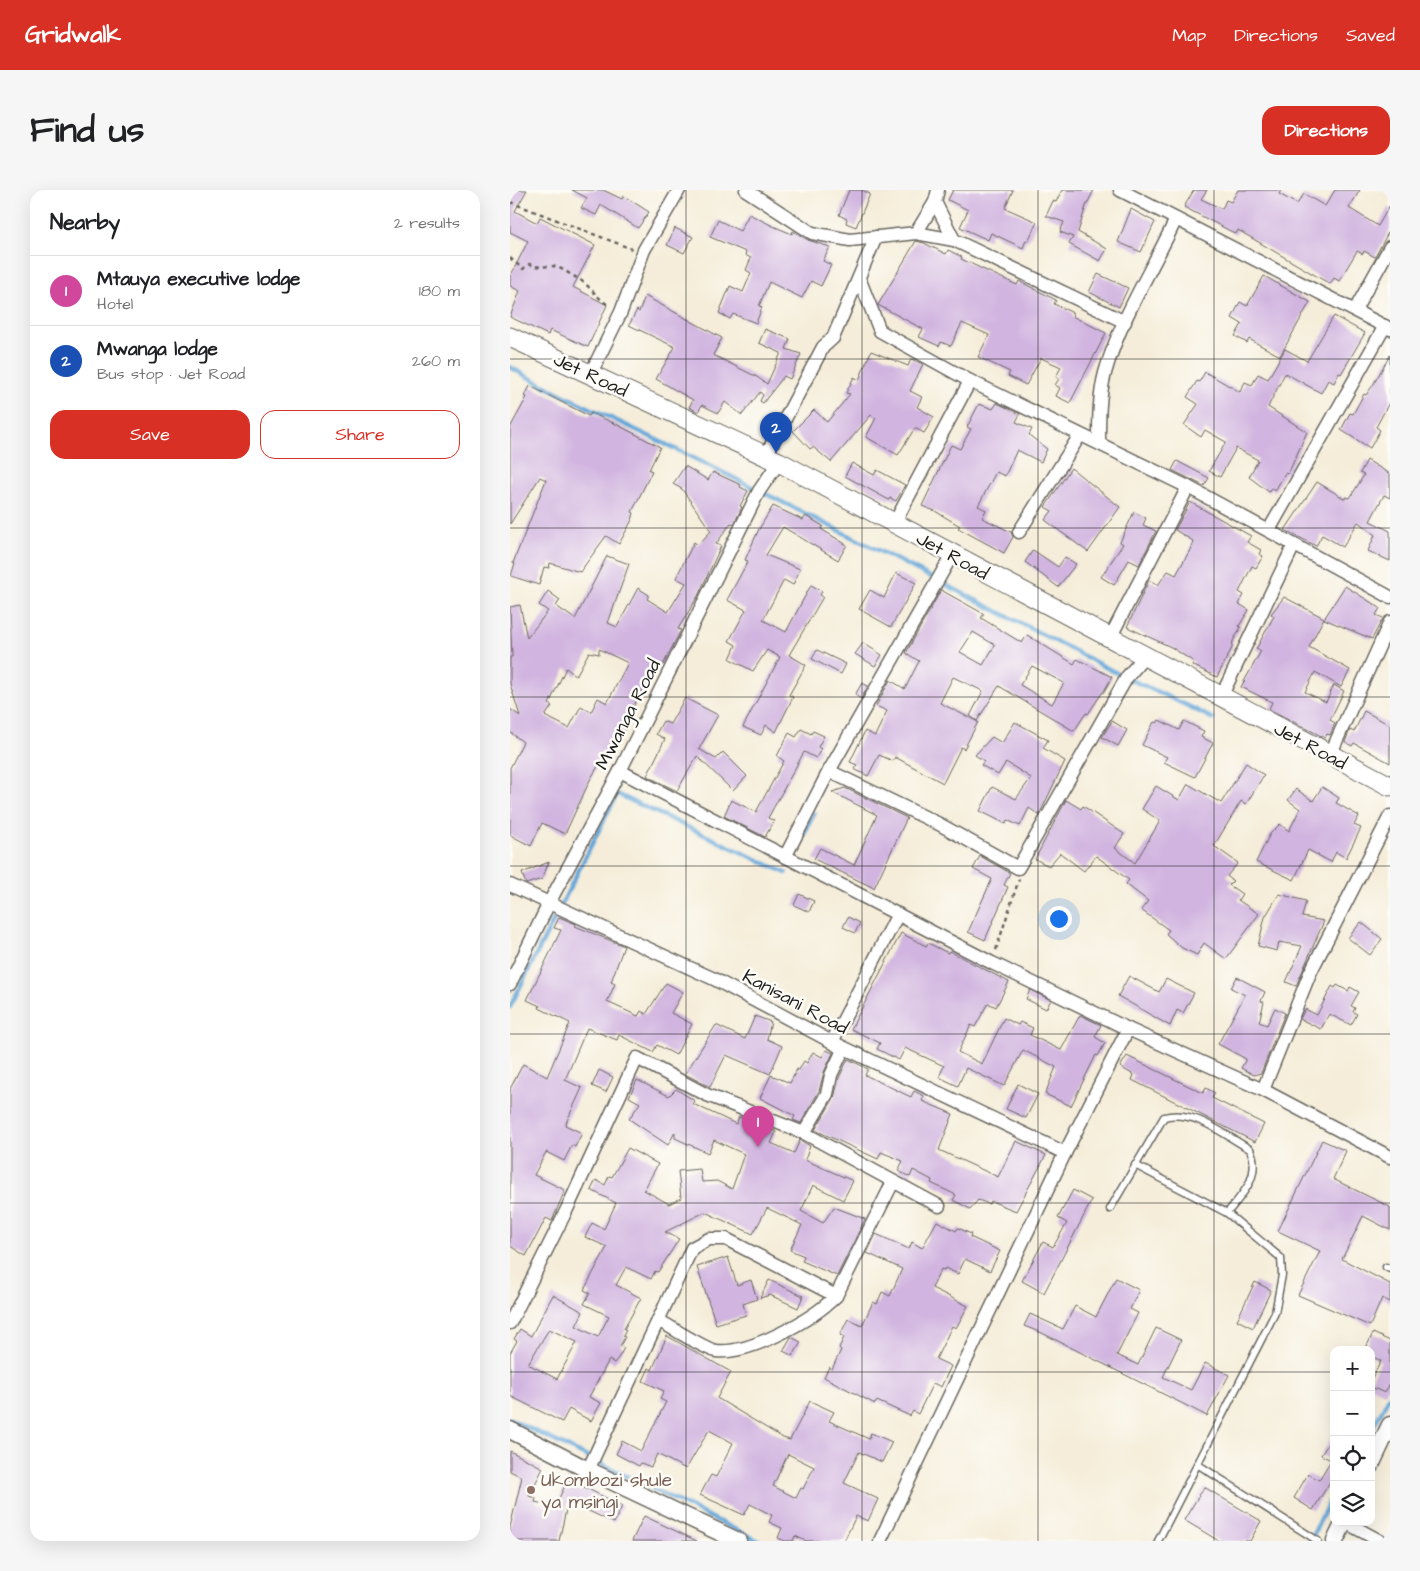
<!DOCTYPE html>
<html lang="en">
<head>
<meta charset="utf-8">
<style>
  :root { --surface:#fff; --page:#f6f6f6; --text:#202124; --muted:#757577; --line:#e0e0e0; --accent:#d93025 }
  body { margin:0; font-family:"Architects Daughter",sans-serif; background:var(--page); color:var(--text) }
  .controls { position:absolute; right:15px; bottom:15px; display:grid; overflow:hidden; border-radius:10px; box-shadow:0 5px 20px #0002 }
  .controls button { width:45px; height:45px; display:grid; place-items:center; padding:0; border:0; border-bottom:1px solid var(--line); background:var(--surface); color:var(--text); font:25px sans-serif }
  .you { position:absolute; left:548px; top:728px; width:18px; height:18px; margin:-12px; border:4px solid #fff; border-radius:50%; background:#1a73e8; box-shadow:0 0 0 8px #1a73e833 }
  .badge { display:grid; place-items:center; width:32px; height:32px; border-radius:50%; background:var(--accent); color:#fff; font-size:16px; font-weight:700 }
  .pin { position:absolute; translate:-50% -41px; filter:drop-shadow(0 1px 2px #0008) }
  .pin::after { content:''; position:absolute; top:26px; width:18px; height:15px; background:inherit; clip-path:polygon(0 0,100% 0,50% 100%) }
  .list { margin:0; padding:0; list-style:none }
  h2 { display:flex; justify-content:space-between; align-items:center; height:65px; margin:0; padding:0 20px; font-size:21px }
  h2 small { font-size:16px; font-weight:400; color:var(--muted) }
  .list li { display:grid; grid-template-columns:32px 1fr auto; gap:15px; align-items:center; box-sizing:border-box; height:70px; padding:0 20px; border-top:1px solid var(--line) }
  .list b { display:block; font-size:19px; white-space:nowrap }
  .list p { margin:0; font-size:16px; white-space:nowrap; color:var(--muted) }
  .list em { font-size:16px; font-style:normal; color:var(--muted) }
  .actions { display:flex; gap:10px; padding:15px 20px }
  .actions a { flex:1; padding:11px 0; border:1px solid var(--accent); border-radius:15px; text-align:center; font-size:18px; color:var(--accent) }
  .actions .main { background:var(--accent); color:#fff }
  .icon { flex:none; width:28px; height:28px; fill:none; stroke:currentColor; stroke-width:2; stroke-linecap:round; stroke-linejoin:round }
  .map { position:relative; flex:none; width:880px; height:1351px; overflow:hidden; border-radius:15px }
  header { display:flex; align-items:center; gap:30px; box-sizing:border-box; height:70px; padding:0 25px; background:var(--accent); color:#fff }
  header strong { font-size:24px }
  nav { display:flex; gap:28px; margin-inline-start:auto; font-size:18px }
  .intro { display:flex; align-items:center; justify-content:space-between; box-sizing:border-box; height:120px; padding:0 30px }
  h1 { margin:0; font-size:35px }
  .button { padding:12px 22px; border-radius:15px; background:var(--accent); color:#fff; font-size:18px; font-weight:700 }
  main { display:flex; gap:30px; padding:0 30px }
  aside { flex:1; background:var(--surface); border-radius:15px; box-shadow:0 5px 20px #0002 }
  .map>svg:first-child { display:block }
</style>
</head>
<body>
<header>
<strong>Gridwalk</strong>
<nav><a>Map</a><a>Directions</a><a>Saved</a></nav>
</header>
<div class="intro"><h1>Find us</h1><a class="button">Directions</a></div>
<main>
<aside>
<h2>Nearby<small>2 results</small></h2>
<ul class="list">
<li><span class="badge" style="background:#d1479c">1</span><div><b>Mtauya executive lodge</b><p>Hotel</p></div><em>180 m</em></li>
<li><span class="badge" style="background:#1a4fb4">2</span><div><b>Mwanga lodge</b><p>Bus stop · Jet Road</p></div><em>260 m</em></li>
</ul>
<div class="actions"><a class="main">Save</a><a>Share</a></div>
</aside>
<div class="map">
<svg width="880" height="1351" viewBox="0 0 880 1351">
  <rect width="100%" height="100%" fill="#fdfcf7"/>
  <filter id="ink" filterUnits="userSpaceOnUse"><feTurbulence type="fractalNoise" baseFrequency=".02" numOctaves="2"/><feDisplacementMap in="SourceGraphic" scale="10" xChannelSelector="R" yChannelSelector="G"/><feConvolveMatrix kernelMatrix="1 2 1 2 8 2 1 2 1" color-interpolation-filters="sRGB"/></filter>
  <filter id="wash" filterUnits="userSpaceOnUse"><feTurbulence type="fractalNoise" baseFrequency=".0096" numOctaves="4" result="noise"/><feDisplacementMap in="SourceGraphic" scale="20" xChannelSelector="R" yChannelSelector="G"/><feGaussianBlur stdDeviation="1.12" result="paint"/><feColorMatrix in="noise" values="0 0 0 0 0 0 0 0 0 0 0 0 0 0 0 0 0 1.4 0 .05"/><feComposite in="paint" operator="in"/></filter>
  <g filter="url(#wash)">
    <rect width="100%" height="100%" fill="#f5edd9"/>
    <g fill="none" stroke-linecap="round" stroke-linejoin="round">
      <g stroke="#65a7d9" stroke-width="4.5">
        <path d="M0,177C48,205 99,226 149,251C298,324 446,399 593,476C629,495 667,509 703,529"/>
        <polyline points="283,669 304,623"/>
        <polyline points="0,817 107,604 276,683"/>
        <polyline points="0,1229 249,1351"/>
        <polyline points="861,1241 880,1205"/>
        <polyline points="800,1351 824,1302"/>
      </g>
    </g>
    <g id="blocks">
      <g fill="#d1b5e0" fill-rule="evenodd">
        <polygon points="0,0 17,0 5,21 27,33 30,27 85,55 63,97 97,115 78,157 40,140 38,145 0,127 10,101 0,96 0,87 18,51 0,42"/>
        <polygon points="62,0 93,0 112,9 114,6 139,22 128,38 91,15 86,25 71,18 77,8"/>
        <polygon points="339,0 352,0 360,4 346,37 336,33 337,29 329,25"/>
        <polygon points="443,0 503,0 495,18 527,32 518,51 516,50 513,58 481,43 478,50 450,37 458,20 438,10"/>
        <polygon points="552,0 584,0 576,16 568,42 597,59 590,71 559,54 563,47 550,42 554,32 536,26 543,11 546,12"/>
        <polygon points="684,0 697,0 691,9 712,19 716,10 721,12 728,0 771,0 769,4 787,14 794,4 815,16 825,0 850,0 839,18 868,36 880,15 880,39 865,67 854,61 853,64 847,61 829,91 824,88 820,94 728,40 726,44 674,17"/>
        <polygon points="621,19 645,32 631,62 608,52"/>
        <polygon points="239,24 263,36 282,44 283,41 298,50 320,57 313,71 321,75 311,96 301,91 292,108 259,92 249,116 252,117 246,133 223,124 220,129 209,123 220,96 233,102 241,83 236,80 241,68 235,65 236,62 200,47 208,30 230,41"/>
        <polygon points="165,38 183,47 174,63 157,55"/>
        <polygon points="406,51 414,53 436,64 438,60 452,67 451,69 507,95 509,91 546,110 544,114 563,123 562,126 596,143 560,213 546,206 550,198 545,195 549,189 546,187 551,177 531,168 516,195 498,186 500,182 468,167 479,145 452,133 441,156 431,152 429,156 409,147 413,139 368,115"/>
        <polygon points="588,84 618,98 609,117 579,102"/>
        <polygon points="754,86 800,112 770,166 739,149 737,153 725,146 732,134 722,128 730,112 737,116"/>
        <polygon points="135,106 212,148 203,165 247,187 257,194 271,163 249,153 255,139 280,149 276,159 291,164 280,189 274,186 253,213 250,211 253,205 250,202 232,225 215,212 208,223 192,215 188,222 179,217 183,210 146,189 165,157 119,135 127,120 129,122"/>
        <polygon points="824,126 855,143 831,184 829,183 824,193 818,190 811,203 775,183 758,217 797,242 778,284 775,283 765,301 761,298 759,302 739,287 748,270 726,258 710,287 699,281 716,252 695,240 691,247 674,235 688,214 677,207 687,191 689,192 695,182 730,202 735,192 742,195 748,184 758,189 775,159 797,171"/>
        <polygon points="361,161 398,176 401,169 413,174 400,201 412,207 407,217 424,227 414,243 405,238 388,265 356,247 366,228 361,225 321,272 303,257 300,259 283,241 304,220 317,232 340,204 336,203 344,187 349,190"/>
        <polygon points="880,165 880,211 866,237 870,240 860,258 831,240 840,223 843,224 854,204 856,205 863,195"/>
        <polygon points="20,196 79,226 81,223 106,234 150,257 139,280 142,281 122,322 124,323 122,330 109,354 96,346 70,382 40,373 39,378 34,377 29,395 1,386 5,373 3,373 36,290 30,287 0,334 0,238 17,207 15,206"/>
        <polygon points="487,213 510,224 506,232 522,239 519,245 537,259 531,272 507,260 495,286 486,282 468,316 476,320 472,328 501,342 503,347 494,363 448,338 450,336 425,321 412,316 441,255 450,259 461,239 457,237 469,214 483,219"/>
        <polygon points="857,270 880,284 880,308 874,305 860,331 880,341 880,371 858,361 865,345 848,332 833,357 812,345 806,356 775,340 807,292 835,309 836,307 840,308 854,285 850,283"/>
        <polygon points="667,271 699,288 694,296 662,280"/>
        <polygon points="342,273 364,285 367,280 395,295 386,311 380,308 379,310 335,286"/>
        <path d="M175,276L198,290L203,282L231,295L230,297L238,301L230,316L232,317L224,334L221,333L206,354L211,356L188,406L168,439L171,440L153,475L151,474L147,483L143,481L117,528L114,537L116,539L108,552L104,549L80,590L55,644L32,633L21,656L0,645V578L13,552L0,542V519L10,526L0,494V467H2L0,417L10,415L17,448L38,421L29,415L38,401L50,410L46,416L65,429L97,366L119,374L98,433L107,437L128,398L139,405L137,409L158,422L176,393L166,388L184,352L188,355L201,341L172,299L163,294ZM89,459L118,473L97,513L88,508L81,522L71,516L59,538L35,526L42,516L39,514L56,478L66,486L79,462L89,464Z"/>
        <polygon points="561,278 610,317 578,362 535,330 542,321 535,317"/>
        <polygon points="680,312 741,346 737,352 751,360 749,364 753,366 746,378 742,376 729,402 734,405 729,414 739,420 729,436 731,437 723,451 722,458 707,487 682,475 684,472 661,457 617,437 639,390 648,395 658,381 666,385 680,360 683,351 665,340"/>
        <polygon points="263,316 293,330 296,326 313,336 311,339 337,355 328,370 273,337 256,365 290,379 283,395 274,390 253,430 276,442 301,395 312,401 310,405 313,407 279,465 296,475 279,505 283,507 266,542 256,535 251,545 233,537 270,467 257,460 243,481 220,469 226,455 219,451 236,420 217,410 238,371 235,370 249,339"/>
        <polygon points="624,322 636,328 633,335 646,341 629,375 619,370 604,395 591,387 613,354 610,352"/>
        <polygon points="523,360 548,377 555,367 566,374 548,397 515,372"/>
        <polygon points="386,383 406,393 381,437 349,419 360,400 374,408"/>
        <polygon points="835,396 870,418 866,425 873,428 862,449 814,429"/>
        <path d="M431,400L474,424L471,428L512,453L517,445L564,474L567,469L602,487L593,503H592L578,524L576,523L564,541L489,496L467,531L460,526L473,501L443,487L430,513L468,532L454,559L451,557L433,593L385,567L383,571L369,565L358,586L344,579L347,575L340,572L355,541L365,546L377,521L366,516L380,490L395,499L409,471L396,463ZM463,442L485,455L473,475L450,462ZM522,476L554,493L542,514L510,495Z"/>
        <polygon points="774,407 814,428 799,457 840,480 831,497 805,482 795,502 816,512 824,495 834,501 820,530 825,533 820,545 817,544 815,548 759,519 762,512 731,497 751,461 746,459 764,426 761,424"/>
        <polygon points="353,453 372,465 365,476 345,464"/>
        <polygon points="307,460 336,474 331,484 302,469"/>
        <polygon points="352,493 358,496 351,509 345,505"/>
        <polygon points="175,508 208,525 189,559 206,569 213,562 237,586 223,601 187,566 167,601 137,586 155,549 146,544 153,531 160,534"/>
        <polygon points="854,521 880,535 880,573 844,553 842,556 835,552 840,540 844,542"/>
        <polygon points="649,530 669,540 674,531 694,541 691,547 703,553 685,587 654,572 657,567 632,555 644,532 647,533"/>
        <polygon points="602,531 617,540 608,556 592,547"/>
        <polygon points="505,532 538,550 533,558 555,571 529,625 519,618 510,636 497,630 496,634 470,621 482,597 506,609 521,588 496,572 488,585 471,575 474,571 465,565 482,547 492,553"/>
        <polygon points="291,539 301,544 303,541 314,546 308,557 311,559 306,568 294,562 258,628 264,631 255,647 214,626 221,610 246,622 274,571 267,566 279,543 286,547"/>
        <polygon points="736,573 754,585 736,614 731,611 704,656 728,673 717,686 723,691 719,695 732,704 728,710 749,724 716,769 694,753 687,765 672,758 656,744 659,740 631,720 638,711 616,694 619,690 586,666 574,681 550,663 539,676 525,669 556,610 571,619 573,616 614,644 605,658 625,673 650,631 632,619 646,596 669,610 678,594 711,613"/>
        <polygon points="812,597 829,608 826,613 849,626 844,635 851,638 836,668 826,662 821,672 798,660 784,690 746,672 760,644 770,634 779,641 790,619 778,610 786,599 803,611"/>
        <polygon points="335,598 397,628 364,698 304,669 310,658 344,675 367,625 322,602"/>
        <polygon points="470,666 500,683 494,695 498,697 475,750 458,742 482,689 463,679"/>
        <polygon points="39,672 32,689 16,694 12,683"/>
        <polygon points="289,704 304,711 299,722 284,715"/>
        <polygon points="769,704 796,711 792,727 814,731 786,796 776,792 792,756 769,752 767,761 748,756 755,727"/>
        <polygon points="49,727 66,734 65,736 114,756 101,792 105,794 97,812 128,826 131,821 136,824 156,793 173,802 161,823 182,834 166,865 147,855 143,862 109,845 107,850 77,838 55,890 72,898 55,935 72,943 65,957 62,955 54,971 36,962 24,985 55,1000 42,1031 36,1028 16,1066 0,1056 0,899 13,874 37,887 60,833 29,818 30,816 17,810 51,740 44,738"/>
        <polygon points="338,727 350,733 345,743 333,737"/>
        <polygon points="851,732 872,749 860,765 838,748"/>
        <polygon points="391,743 416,756 418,753 438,763 439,761 499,792 486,817 478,813 465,837 461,835 448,862 472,874 494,828 508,835 510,832 523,838 520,845 551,860 570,825 591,835 585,847 595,853 588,866 586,865 561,916 535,904 546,877 513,860 494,896 456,878 448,896 429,887 434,876 395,858 389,870 367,859 370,853 341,839"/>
        <polygon points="619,786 649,802 656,789 684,803 673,823 667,820 660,836 608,806"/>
        <polygon points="727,787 755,802 751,811 754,812 749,832 757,835 765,818 775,823 751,883 744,885 731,878 736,869 708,854 735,805 721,798"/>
        <polygon points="827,795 838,801 840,797 849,802 841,816 845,818 843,822 847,824 841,835 819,824 811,839 790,829 795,819 807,825 822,796 825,798"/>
        <polygon points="520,800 541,810 536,819 516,809"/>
        <polygon points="245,826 261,832 257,849 272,856 260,884 216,865 200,897 175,884 206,835 235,849"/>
        <polygon points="316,860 323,863 314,882 309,901 291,933 283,930 285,926 250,908 261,885 280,893 287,879 289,880 294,871 297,873 303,862 312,867"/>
        <polygon points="617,866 693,903 696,898 705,903 702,908 754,934 745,952 622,890 624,885 610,877"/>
        <polygon points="338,869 358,879 355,885 401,907 404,901 414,906 412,911 443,924 429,960 488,987 506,951 536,965 506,1021 481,1011 479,1014 468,1010 460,1019 443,1010 446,1005 421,993 422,990 403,980 400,987 388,981 393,971 371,962 368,969 305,940 324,908 329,888"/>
        <polygon points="89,880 103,887 96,902 82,896"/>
        <path d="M127,890L159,906L166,899L185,911L183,914L226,934L229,927L255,939L256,937L266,942L261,953L284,963L290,950L300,956L295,970L343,991L333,1010L303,995L291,1021L313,1033L324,1017L355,1029L327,1086L292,1071L294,1066L280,1060L292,1035L257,1018L243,1044L195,1022L155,1042L169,1049L148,1082L145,1081L141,1089L116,1077L106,1095L131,1108L114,1139L116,1140L113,1146L115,1147L110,1156L114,1158L109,1167L104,1173L99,1170L79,1207L91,1213L81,1231L59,1219L52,1232L0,1206V1163L7,1151L4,1149L10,1139L21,1146L43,1105L73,1122L66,1136L88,1147L99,1126L74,1114L80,1103L74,1100L97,1057L75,1047L82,1033L94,1039L106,1013L81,1000L86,990L95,995L99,986L102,987L118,958L148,974L134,1000L159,1014L171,1008L168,981L190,979L192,992L207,991L222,999L234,964L204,950L198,963L165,948V942L158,955L119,929L130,913L119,907ZM39,1139L67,1152L47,1189L18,1174Z"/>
        <polygon points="508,894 528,904 516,928 496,919"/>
        <polygon points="812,950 836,961 823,989 880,1017 880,1040 853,1026 832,1069 880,1094 880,1112 872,1108 860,1136 788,1105 810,1061 768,1041"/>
        <polygon points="563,1000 582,1010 534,1103 512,1091 533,1052 543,1057 557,1033 548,1028"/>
        <polygon points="427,1031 446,1041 448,1038 461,1044 460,1047 490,1061 480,1081 455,1069 448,1084 435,1078 434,1080 431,1079 422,1098 458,1116 446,1138 442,1136 426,1169 441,1176 431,1197 423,1193 408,1224 403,1221 400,1226 367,1211 365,1214 314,1187 319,1177 322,1179 331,1160 329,1158 334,1147 330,1145 338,1129 352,1136 363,1112 367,1114 372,1102 380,1106 392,1079 357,1063 366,1044 399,1059 402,1052 412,1058"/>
        <polygon points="218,1067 227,1095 241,1090 247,1109 233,1114 236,1125 206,1134 187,1077"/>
        <polygon points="606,1088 629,1100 620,1119 628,1123 607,1165 628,1175 646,1138 671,1150 653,1187 681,1200 695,1173 719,1185 697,1226 532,1143 514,1136 520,1124 553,1139 565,1116 586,1127"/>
        <polygon points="259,1090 293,1106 288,1118 260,1105 250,1108"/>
        <polygon points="745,1092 761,1100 743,1138 727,1130"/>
        <polygon points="863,1143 880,1151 880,1193 875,1203 861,1197 861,1190 871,1171 861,1166 861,1160 855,1160"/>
        <path d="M157,1146L221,1182L207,1208L273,1248L280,1250L300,1211L324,1222L319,1231L359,1249L361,1243L382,1252L372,1272L349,1262L334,1293L368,1309L358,1331L346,1326L334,1351H296L285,1346L283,1351H275L268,1348L272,1338L259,1332L262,1325L240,1314L234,1325L190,1305L201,1285L206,1287L223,1253L199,1240L176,1279L147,1264L141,1277L131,1273L129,1276L106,1264L112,1251L131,1261L156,1212L150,1209L154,1201L133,1191L139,1178L142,1180ZM278,1264L304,1277L293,1299L291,1298L286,1308L263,1296Z"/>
        <polygon points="281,1147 291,1152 283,1166 273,1161"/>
        <polygon points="824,1244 824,1285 803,1320 784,1308 798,1284 809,1290 821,1270 811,1265"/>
        <polygon points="0,1261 33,1278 19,1306 26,1308 25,1312 45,1317 58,1289 112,1316 104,1333 58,1311 49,1351 0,1351 0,1337 12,1287 0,1281"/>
        <polygon points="694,1297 751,1331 740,1351 709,1351 674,1330"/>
        <polygon points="134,1326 187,1351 122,1351"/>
      </g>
    </g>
  </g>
  <g filter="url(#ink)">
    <use href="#blocks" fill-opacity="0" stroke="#68655e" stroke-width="1"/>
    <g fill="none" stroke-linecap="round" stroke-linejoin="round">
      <g stroke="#68655e" stroke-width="9">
        <g id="service">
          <polyline points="625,975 717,1023 771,1068 772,1085 765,1123 648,1351"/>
          <path d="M600,1019L654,927C685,919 714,945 740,959C752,985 733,1004 717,1023"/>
          <polyline points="876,1077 880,1079"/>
          <polyline points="687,1274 808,1351"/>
        </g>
      </g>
      <g stroke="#68655e" stroke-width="15">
        <g id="minor">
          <polyline points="236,0 302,43 340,50 406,43 444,50 615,132"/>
          <polyline points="428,0 425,12 444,50"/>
          <polyline points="610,0 880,139"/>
          <polyline points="406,43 425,12"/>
          <polyline points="349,88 370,141 460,191 678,297 880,407"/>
          <polyline points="845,120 880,57"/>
          <polyline points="81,183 111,122 134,60 169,0"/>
          <path d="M589,252C589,229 589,206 595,183C610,129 642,80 666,29"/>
          <polyline points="256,265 313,157 323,148 366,47"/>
          <polyline points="385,332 460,191"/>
          <polyline points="759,340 875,136"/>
          <polyline points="509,342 570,245"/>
          <polyline points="600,448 678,297"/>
          <polyline points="711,507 784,355"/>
          <polyline points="820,565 880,432"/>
          <polyline points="110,581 482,773 618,839 753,900 880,967"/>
          <polyline points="319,581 429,634 508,678 617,487 635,466"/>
          <polyline points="275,667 319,581 442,365"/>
          <polyline points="0,695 204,789 322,852 555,963"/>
          <polyline points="0,794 39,713 110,581 249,301 269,272"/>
          <polyline points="753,900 800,783 880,626"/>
          <polyline points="294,943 317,904 321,885 333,860 322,852 388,724"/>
          <path d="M148,1130C161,1137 195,1159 206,1161C240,1165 303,1129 326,1106L383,992"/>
          <polyline points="0,1133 57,1019 127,868 197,905 294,943 429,1016"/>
          <polyline points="78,1280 182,1058 199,1049 216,1049 326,1106"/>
          <polyline points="835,1332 870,1351"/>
          <polyline points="370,1351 555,963 618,839"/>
        </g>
      </g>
      <g stroke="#68655e" stroke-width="19">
        <g id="tertiary">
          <polyline points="0,1240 78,1280 228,1351"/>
          <polyline points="861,1275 880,1235"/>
          <polyline points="825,1351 834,1332"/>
        </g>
      </g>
      <g stroke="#68655e" stroke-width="21">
        <polyline id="secondary" points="0,147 269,272 880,596"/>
      </g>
      <g stroke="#68655e" stroke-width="2.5" stroke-dasharray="4 4" stroke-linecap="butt">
        <polyline points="0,12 122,59"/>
        <path d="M0,68L13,79L19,74C28,78 33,76 42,76C49,76 61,85 67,88C80,95 87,109 100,116"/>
        <polyline points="486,760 509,689"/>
      </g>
      <use href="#service" stroke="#fff" stroke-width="6"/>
      <use href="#minor" stroke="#fff" stroke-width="12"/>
      <use href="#tertiary" stroke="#fff" stroke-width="16"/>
      <use href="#secondary" stroke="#fff" stroke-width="19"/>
    </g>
  </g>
  <path fill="none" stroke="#1c1c1c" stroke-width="1" stroke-opacity="0.55" d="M176,0V1351M352,0V1351M528,0V1351M704,0V1351M0,169H880M0,338H880M0,507H880M0,676H880M0,844H880M0,1013H880M0,1182H824M861,1182H880"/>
  <circle fill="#8d6e63" stroke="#fdfcf7" stroke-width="2" cx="21" cy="1300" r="5"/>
  <g text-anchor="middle" stroke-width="5" stroke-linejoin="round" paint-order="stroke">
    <g font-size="19" fill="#1c1c1c" stroke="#fdfcf7">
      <text transform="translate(81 184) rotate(25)" y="7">Jet Road</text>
      <text transform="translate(443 365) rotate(29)" y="7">Jet Road</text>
      <text transform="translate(117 524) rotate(-63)" y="7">Mwanga Road</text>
      <text transform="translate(801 555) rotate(28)" y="7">Jet Road</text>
      <text transform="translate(286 811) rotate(28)" y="7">Kanisani Road</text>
    </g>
    <g font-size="19" fill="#785e54" stroke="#fdfcf7" text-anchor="start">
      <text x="31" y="1296">Ukombozi shule<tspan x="31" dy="22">ya msingi</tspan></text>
    </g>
  </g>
</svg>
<div class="controls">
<button>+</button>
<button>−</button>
<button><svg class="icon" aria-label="locate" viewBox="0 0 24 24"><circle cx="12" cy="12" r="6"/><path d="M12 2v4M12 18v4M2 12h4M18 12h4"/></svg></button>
<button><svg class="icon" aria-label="layers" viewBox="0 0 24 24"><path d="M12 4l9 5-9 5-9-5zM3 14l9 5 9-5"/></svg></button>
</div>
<div class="you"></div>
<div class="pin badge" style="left:248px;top:957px;background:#d1479c">1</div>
<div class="pin badge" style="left:266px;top:263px;background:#1a4fb4">2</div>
</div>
</main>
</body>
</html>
